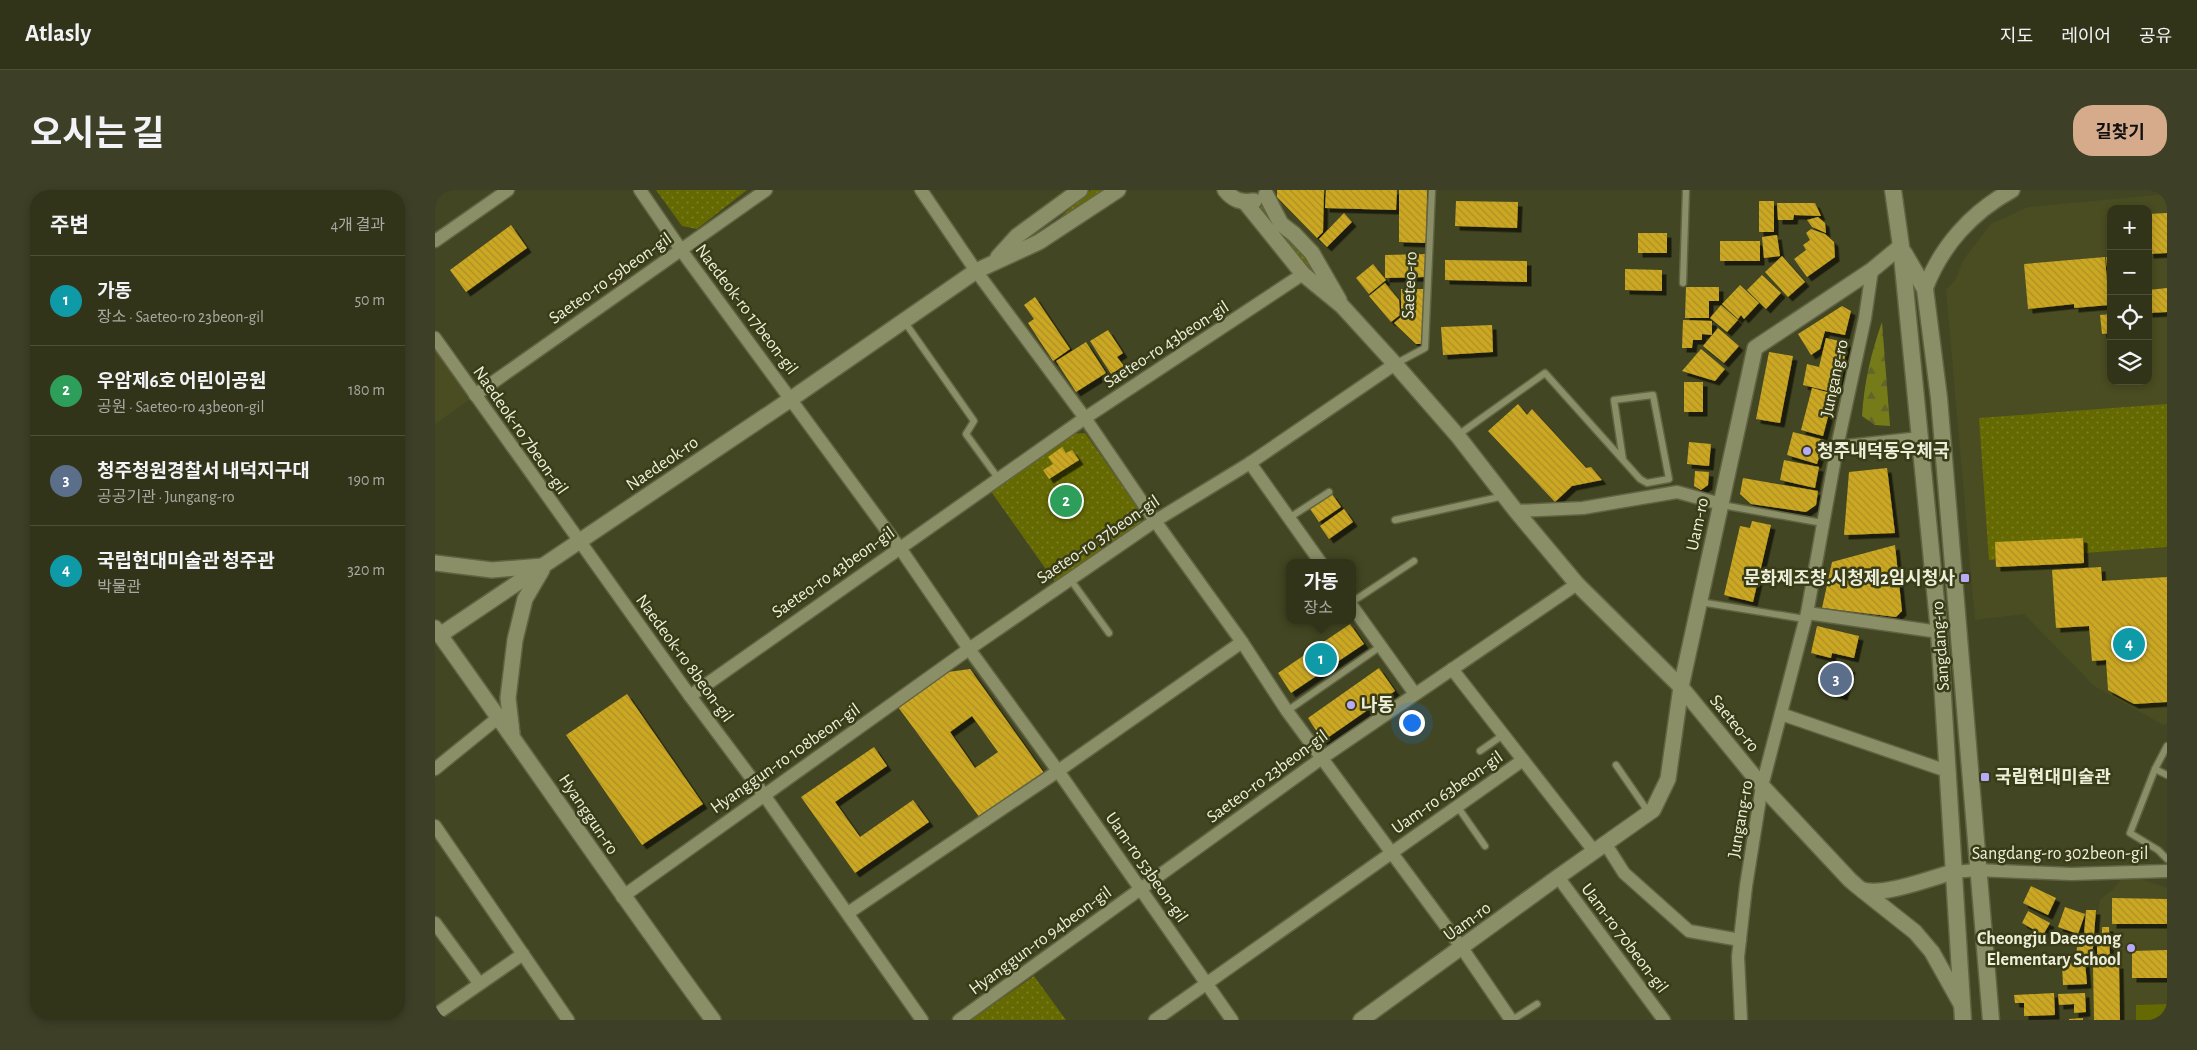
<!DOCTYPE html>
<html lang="ko">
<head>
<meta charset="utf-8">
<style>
  :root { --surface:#32341a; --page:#3d3f27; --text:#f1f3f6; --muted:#a8aaa2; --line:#4d4f39; --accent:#d6ab8b }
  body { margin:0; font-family:"Alegreya Sans","Noto Sans KR",sans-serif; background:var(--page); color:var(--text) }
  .controls { position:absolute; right:15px; top:15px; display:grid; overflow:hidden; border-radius:10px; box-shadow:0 2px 8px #0003 }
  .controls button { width:45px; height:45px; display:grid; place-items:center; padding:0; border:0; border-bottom:1px solid var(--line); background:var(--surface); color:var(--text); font:25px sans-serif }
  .you { position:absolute; left:976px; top:532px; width:18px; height:18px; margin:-12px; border:4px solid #fff; border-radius:50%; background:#1a73e8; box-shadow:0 0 0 8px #1a73e833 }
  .badge { display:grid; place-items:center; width:32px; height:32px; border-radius:50%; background:var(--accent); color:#fff; font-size:16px; font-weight:700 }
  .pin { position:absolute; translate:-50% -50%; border:2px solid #fff; box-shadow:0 1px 5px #0006 }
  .popup { position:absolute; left:851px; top:369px; width:70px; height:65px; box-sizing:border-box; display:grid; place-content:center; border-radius:10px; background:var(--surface); filter:drop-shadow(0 1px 4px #0005); font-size:16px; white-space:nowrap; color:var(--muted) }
  .popup b { font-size:19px; color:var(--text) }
  .popup::after { content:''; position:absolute; left:50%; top:100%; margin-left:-10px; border:10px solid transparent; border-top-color:var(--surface) }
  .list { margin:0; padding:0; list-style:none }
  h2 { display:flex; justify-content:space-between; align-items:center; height:65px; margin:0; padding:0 20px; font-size:21px }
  h2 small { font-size:16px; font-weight:400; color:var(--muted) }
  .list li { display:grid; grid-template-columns:32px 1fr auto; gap:15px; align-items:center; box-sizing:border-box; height:90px; padding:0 20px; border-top:1px solid var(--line) }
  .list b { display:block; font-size:19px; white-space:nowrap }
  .list p { margin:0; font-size:16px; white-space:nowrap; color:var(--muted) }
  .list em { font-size:16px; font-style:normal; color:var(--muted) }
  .icon { flex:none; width:28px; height:28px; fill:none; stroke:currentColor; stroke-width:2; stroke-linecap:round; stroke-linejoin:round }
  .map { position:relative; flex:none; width:1732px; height:830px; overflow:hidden; border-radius:20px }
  header { display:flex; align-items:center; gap:30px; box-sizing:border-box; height:70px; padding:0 25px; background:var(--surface); border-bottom:1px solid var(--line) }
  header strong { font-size:24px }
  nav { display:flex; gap:28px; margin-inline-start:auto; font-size:18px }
  .intro { display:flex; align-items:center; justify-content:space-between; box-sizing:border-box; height:120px; padding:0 30px }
  h1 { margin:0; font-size:35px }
  .button { padding:12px 22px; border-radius:20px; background:var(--accent); color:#111; font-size:18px; font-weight:700 }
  main { display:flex; gap:30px; padding:0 30px }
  aside { flex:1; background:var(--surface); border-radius:20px; box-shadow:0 2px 8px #0003 }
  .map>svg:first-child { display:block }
</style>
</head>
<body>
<header>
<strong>Atlasly</strong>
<nav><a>지도</a><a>레이어</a><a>공유</a></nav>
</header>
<div class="intro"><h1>오시는 길</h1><a class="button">길찾기</a></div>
<main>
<aside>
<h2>주변<small>4개 결과</small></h2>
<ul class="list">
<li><span class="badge" style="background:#0f9aa8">1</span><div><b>가동</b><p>장소 · Saeteo-ro 23beon-gil</p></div><em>50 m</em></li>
<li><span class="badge" style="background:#2e9e5b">2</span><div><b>우암제6호 어린이공원</b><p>공원 · Saeteo-ro 43beon-gil</p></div><em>180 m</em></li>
<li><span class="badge" style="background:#5c6f8a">3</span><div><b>청주청원경찰서 내덕지구대</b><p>공공기관 · Jungang-ro</p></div><em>190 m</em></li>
<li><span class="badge" style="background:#0f9aa8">4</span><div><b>국립현대미술관 청주관</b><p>박물관</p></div><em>320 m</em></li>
</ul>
</aside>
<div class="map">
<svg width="1732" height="830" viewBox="0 0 1732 830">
  <defs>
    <pattern id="green-dots" width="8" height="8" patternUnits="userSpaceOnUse" patternTransform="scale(1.25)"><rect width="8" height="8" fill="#656902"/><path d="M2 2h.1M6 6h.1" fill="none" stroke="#7b7f26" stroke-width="1.8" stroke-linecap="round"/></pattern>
    <pattern id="forest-firs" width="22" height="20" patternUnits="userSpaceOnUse" patternTransform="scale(1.25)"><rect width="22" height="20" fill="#767b19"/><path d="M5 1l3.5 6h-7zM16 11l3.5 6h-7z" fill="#61642b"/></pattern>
    <pattern id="building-back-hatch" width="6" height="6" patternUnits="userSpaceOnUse" patternTransform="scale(1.25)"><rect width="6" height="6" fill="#cca822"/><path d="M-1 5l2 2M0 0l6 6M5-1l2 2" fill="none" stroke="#ab902a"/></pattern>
    <filter id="shadow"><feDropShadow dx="4.5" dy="4.5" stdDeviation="0" flood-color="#0009"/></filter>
  </defs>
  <rect width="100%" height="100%" fill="#434622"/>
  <g fill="#4a4d21" fill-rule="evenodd">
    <path d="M1732,4V534L1728,535L1659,496L1589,424L1540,430L1511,100L1520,90L1529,69L1556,34L1593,17ZM1676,19H1713V191H1676Z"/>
    <polygon points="0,160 35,209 0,234"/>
    <polygon points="1691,684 1732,698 1732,830 1653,830 1655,773 1659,772 1660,743 1665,710 1678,699"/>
  </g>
  <g fill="url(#green-dots)">
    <polygon points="221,0 312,0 262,39 247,36"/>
    <polygon points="656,0 672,0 612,39"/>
    <polygon points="830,13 883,81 880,85 851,55 823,18"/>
    <polygon points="1732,214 1732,357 1554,370 1544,228"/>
    <polygon points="650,243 706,322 706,335 622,395 555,300 636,244"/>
    <polygon points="599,786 631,830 536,830"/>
  </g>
  <path fill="url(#forest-firs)" d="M1447,132L1455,236L1440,235L1427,226C1429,193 1436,163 1447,132Z"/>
  <polygon fill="#656902" points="1732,814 1732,830 1701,830 1701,815"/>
  <g fill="url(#building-back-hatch)" fill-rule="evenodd" filter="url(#shadow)">
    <polygon points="842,0 889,0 888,42 882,48 842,7"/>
    <polygon points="891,0 962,0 961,20 890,18"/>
    <polygon points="964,0 992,0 991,53 964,52"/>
    <polygon points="1021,11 1083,12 1082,38 1020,36"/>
    <rect x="1324" y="11" width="15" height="31"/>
    <polygon points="1342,13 1380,13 1386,26 1359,25 1358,30 1343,30"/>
    <polygon points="909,23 917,32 892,57 884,49"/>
    <polygon points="1732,23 1732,63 1714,64 1713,24"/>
    <polygon points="1383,27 1390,33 1391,43 1377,37 1372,30"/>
    <polygon points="76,35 92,58 31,102 15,80"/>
    <polygon points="1376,39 1390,44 1399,52 1400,67 1372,87 1359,69 1371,60 1368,55 1375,50 1371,43"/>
    <rect x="1203" y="43" width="29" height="20"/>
    <polygon points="1342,45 1345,66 1329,68 1327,47"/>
    <rect x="1285" y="51" width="40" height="20"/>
    <polygon points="991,64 991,87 950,88 950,65"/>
    <polygon points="1347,66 1370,92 1353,107 1330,82"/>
    <polygon points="1670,67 1674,115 1639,118 1639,114 1593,119 1589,74"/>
    <polygon points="1671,67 1676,67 1676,97 1674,97"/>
    <polygon points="1010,70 1092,71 1092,92 1010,90"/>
    <polygon points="938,74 951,90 934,104 921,88"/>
    <polygon points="1190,79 1227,80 1227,101 1190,100"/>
    <polygon points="1327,85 1346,103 1331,119 1312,100"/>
    <polygon points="950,93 964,110 965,125 956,132 934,106"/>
    <polygon points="1305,95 1324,113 1309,129 1306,125 1303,129 1287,114"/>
    <polygon points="1251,97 1284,97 1284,111 1274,111 1274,128 1250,128"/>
    <polygon points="1732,98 1732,122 1713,123 1713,100"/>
    <polygon points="966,99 989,99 988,154 981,154 959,133 966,127"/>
    <polygon points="600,107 635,159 618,171 593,133 599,129 589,115"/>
    <polygon points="1286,115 1303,130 1292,142 1275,128"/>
    <polygon points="1407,116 1416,121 1410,145 1390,141 1385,159 1376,165 1363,144"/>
    <polygon points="1676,124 1676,143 1667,144 1665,125"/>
    <polygon points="1248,130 1277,131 1277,145 1267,144 1267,150 1258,150 1257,158 1247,158"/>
    <polygon points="1057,135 1058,162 1008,165 1006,137"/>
    <polygon points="1283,138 1304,156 1289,173 1268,156"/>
    <polygon points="673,140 688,163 682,167 689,176 676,184 655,151"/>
    <polygon points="1391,148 1413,153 1402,203 1368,195 1372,174 1384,177"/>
    <polygon points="651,152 671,183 641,202 621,171"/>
    <polygon points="1266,159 1290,179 1280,191 1247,181"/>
    <polygon points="1334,162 1358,166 1345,233 1321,229"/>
    <rect x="1249" y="192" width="19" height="30"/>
    <polygon points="1377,198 1399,204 1388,246 1366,240"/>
    <polygon points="1083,214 1092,225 1097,219 1151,278 1156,277 1167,290 1137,296 1120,312 1053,241"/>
    <polygon points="1358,242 1389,250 1382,274 1352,265"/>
    <polygon points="1254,252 1276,254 1274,276 1252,274"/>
    <polygon points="627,257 631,263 637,260 644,270 614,289 608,280 618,274 613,267"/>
    <polygon points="1349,270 1384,277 1380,298 1345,290"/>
    <polygon points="1452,278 1460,343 1409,345 1414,282"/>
    <polygon points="1260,281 1274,282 1273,295 1266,300 1259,296"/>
    <polygon points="1308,288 1383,301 1381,315 1371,322 1316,314 1305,304"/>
    <polygon points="897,304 906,317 884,332 875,319"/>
    <polygon points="909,319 918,332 894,349 885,336"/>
    <polygon points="1317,331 1336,335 1318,412 1289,405 1305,336 1315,338"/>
    <polygon points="1648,348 1649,373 1561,377 1560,352"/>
    <polygon points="1460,355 1467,421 1461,427 1387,418 1397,372"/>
    <polygon points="1666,377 1667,391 1732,387 1732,512 1699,514 1673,500 1671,470 1657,471 1654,436 1621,438 1617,380"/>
    <polygon points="915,434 929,454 856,503 843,483"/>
    <polygon points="1382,436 1424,446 1419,468 1397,463 1396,468 1376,463"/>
    <polygon points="1393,472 1416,478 1408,506 1386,500"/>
    <polygon points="944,478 960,501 888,551 873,528"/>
    <path d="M535,479L609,583L545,628L463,517L513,482ZM537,526L563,562L540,578L515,542Z"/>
    <polygon points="192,504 268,614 207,655 131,545"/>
    <polygon points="439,557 452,576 400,612 425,647 478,610 494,632 420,683 366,607"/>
    <polygon points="1596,696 1621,708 1613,725 1588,713"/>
    <polygon points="1677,708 1732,709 1732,734 1677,734"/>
    <polygon points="1630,717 1650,724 1643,744 1623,737"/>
    <polygon points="1651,720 1661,720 1657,770 1641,769 1642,757 1648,757"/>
    <polygon points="1593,721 1615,733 1608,745 1587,733"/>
    <polygon points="1667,737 1674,737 1675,773 1662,773 1662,744 1667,744"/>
    <polygon points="1732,760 1732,788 1697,788 1697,761"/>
    <polygon points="1650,772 1652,794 1628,795 1627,774"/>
    <polygon points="1684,774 1685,830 1659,830 1658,775"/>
    <polygon points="1619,803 1620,825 1589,826 1589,813 1580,813 1579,805"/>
    <polygon points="1650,803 1651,822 1639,823 1639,814 1624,815 1623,804"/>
    <polygon points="1648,828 1648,830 1634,830 1634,829"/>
  </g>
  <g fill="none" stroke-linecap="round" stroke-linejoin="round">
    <g stroke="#616342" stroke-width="9">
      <g id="service">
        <polyline points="1248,93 1251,0"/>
        <polyline points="469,131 539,231 531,244 563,288"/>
        <polyline points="960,174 990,158 997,0"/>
        <polyline points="1023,245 1110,183 1205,289 1212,293 1234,289 1218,205 1179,210 1188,270"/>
        <polyline points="1287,315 1388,333"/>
        <polyline points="854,328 894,302"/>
        <polyline points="960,330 1069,306"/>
        <polyline points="635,389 674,443"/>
        <polyline points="917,412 979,371"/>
        <polyline points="1265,412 1370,429"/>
        <polyline points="852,521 946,456"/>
        <polyline points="1732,556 1720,579 1695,643 1723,660 1732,669"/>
        <polyline points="1045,561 1068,545"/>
        <polyline points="1181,575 1214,623"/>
        <polyline points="1720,579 1732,585"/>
        <polyline points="1022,616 1050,656"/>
        <polyline points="1077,830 1102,814"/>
      </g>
    </g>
    <g stroke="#616342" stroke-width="15">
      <g id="minor">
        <polyline points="205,0 246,60 469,364 534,459 623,581 797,830"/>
        <polyline points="486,0 541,81 650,228 720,331 807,452 852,521 1027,758 1076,830"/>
        <polyline points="0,51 73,0"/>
        <polyline points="0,148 255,506 329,605 487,830"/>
        <polyline points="40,205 331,0"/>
        <polyline points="1402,257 1485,248"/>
        <polyline points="815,273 886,373"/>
        <polyline points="1081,321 1148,318 1242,302 1286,314"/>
        <polyline points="917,416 980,504"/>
        <polyline points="1372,423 1504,442"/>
        <polyline points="1017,479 1159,661"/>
        <polyline points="255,506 650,228 868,84"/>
        <polyline points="1346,524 1512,581"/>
        <polyline points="0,579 64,527"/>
        <polyline points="0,636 133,830"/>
        <polyline points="1170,653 1189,683 1254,741 1305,750"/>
        <polyline points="1518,682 1542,680 1636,684 1732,681"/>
        <polyline points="1123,687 1229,830"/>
        <polyline points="187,707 534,459 720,331 815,273 960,174"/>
        <polyline points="413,723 623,581 807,452"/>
        <polyline points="0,733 44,793"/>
        <polyline points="0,825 88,764"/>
        <polyline points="524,830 887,568 1142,394"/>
        <polyline points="720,830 1088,570"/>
        <polyline points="1306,830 1303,767 1311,696 1327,596 1372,423 1402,257 1430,128 1437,80"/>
      </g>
    </g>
    <g stroke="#616342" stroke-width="18">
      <g id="tertiary">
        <path d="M790,0C798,10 806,13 819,11"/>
        <polyline points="831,5 846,34 859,44 877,63 904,110"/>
        <path d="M810,12L868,84L907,116L960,174L1022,245L1081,321L1142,394L1246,497L1327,596L1415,690C1419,693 1424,699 1428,700C1450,706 1496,688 1518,682"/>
        <polyline points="563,67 582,46 645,0"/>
        <path d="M1490,99C1506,56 1537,22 1577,0"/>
        <polyline points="0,373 57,380 108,376"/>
        <path d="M0,438C93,568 183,701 278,830"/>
        <polyline points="5,445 356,209 541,81 604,52 683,0"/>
        <polyline points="77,543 73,508 80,450 90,409 107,380"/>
        <polyline points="1427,700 1480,742 1497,762 1526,814"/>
        <polyline points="926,830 1123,687 1218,620 1233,589 1246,497 1320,158 1437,80 1466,56"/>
      </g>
    </g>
    <g stroke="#616342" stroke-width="19">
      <g id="secondary">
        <polyline points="1458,0 1466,56 1504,442 1528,830"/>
        <polyline points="1469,63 1490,99 1504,208 1556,830"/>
      </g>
    </g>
    <use href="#service" stroke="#8b8f68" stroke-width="6"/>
    <use href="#minor" stroke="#8b8f68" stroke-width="12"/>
    <use href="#tertiary" stroke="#8b8f68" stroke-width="15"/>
    <use href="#secondary" stroke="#8b8f68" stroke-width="16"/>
  </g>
  <g fill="#b9aaf7" stroke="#393c17" stroke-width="2">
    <circle cx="1372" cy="261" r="5"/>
    <rect x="1525" y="383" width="10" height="10" rx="2.5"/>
    <circle cx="916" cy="515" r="5"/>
    <rect x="1545" y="582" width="10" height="10" rx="2.5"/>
    <circle cx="1696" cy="758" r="5"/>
  </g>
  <g text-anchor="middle" stroke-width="5" stroke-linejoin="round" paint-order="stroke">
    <g font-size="18" fill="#edefda" stroke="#393c17">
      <text transform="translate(175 88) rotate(-35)" y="6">Saeteo-ro 59beon-gil</text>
      <text transform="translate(974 95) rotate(-87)" y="6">Saeteo-ro</text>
      <text transform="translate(312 119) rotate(53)" y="6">Naedeok-ro 17beon-gil</text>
      <text transform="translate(731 154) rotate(-33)" y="6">Saeteo-ro 43beon-gil</text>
      <text transform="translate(1399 188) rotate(-78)" y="6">Jungang-ro</text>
      <text transform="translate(86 240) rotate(55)" y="6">Naedeok-ro 7beon-gil</text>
      <text transform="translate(227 273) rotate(-34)" y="6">Naedeok-ro</text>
      <text transform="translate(1262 334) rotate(-78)" y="6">Uam-ro</text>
      <text transform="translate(663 349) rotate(-34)" y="6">Saeteo-ro 37beon-gil</text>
      <text transform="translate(398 382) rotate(-35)" y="6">Saeteo-ro 43beon-gil</text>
      <text transform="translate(1505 456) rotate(-94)" y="6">Sangdang-ro</text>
      <text transform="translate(250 468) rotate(54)" y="6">Naedeok-ro 8beon-gil</text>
      <text transform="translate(1300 533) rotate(51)" y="6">Saeteo-ro</text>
      <text transform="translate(350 568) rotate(-35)" y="6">Hyanggun-ro 108beon-gil</text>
      <text transform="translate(832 586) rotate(-36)" y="6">Saeteo-ro 23beon-gil</text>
      <text transform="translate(1012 602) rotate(-35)" y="6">Uam-ro 63beon-gil</text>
      <text transform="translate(154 624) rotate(56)" y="6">Hyanggun-ro</text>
      <text transform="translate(1305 629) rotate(-80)" y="6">Jungang-ro</text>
      <text x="1625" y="669">Sangdang-ro 302beon-gil</text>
      <text transform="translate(712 677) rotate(55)" y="6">Uam-ro 53beon-gil</text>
      <text transform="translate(1032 731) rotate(-36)" y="6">Uam-ro</text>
      <text transform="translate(1190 748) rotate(53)" y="6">Uam-ro 70beon-gil</text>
      <text transform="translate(605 750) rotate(-36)" y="6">Hyanggun-ro 94beon-gil</text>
    </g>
    <g font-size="18" font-weight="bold" fill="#edefda" stroke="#393c17" text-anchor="start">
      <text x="1382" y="267">청주내덕동우체국</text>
      <text x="1520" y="394" text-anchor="end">문화제조창.시청제2임시청사</text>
      <text x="926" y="521">나동</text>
      <text x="1560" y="593">국립현대미술관</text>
      <text x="1686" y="754" text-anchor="end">Cheongju Daeseong<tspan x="1686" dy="21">Elementary School</tspan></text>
    </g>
  </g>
</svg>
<div class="controls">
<button>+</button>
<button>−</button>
<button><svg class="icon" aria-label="locate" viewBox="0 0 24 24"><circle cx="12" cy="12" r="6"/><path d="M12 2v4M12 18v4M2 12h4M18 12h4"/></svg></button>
<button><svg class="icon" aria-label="layers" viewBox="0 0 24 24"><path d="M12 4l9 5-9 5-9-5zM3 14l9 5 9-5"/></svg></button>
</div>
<div class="you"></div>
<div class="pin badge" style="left:886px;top:469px;background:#0f9aa8">1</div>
<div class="popup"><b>가동</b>장소</div>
<div class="pin badge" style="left:631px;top:311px;background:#2e9e5b">2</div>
<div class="pin badge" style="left:1401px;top:489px;background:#5c6f8a">3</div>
<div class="pin badge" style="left:1694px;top:454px;background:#0f9aa8">4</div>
</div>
</main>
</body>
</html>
